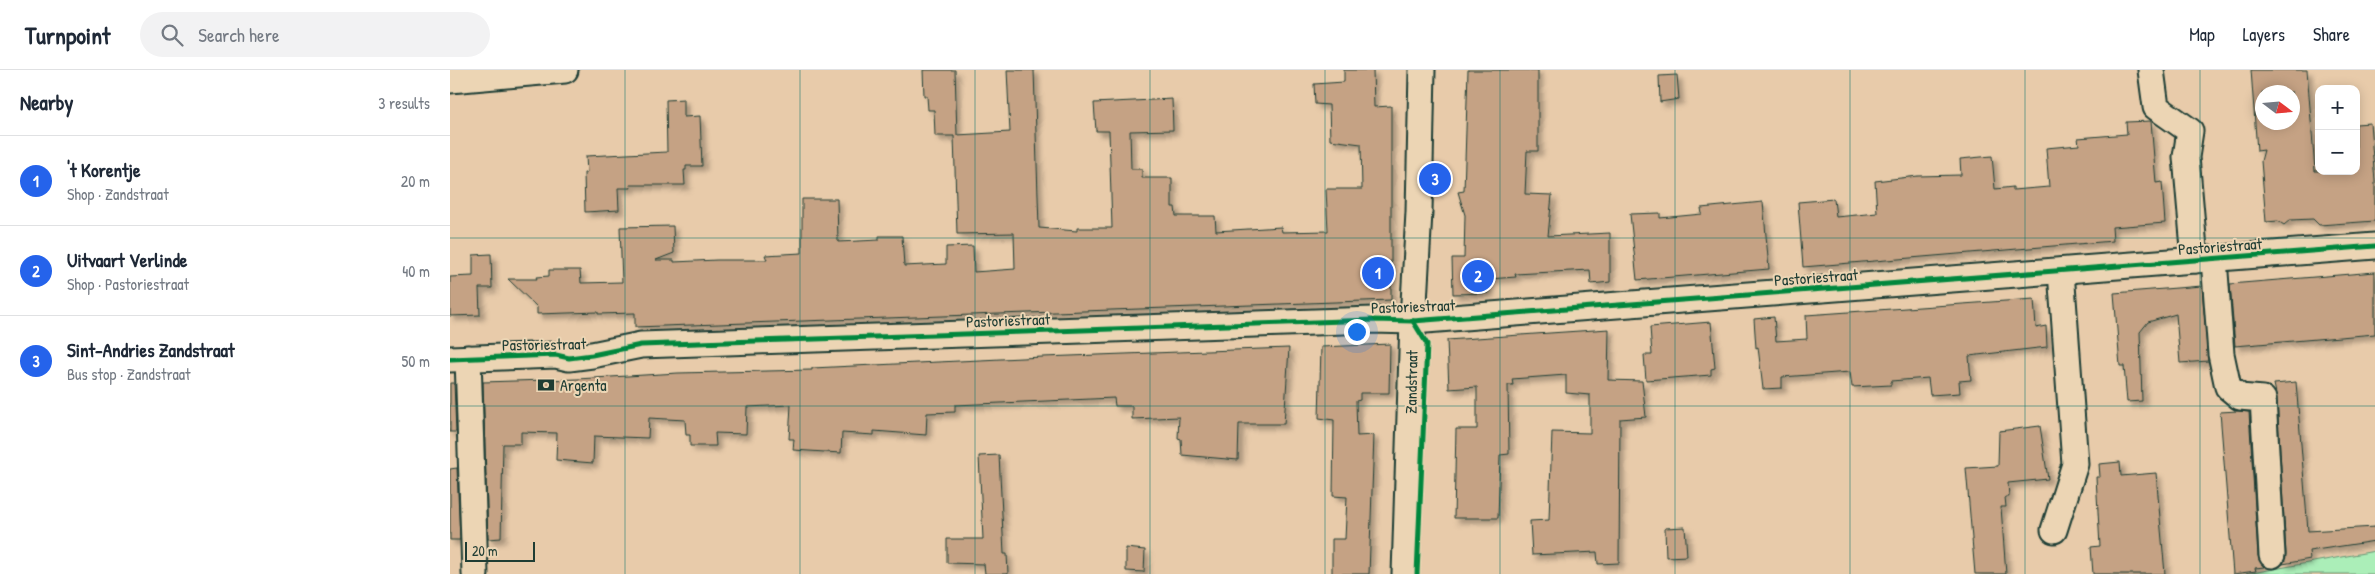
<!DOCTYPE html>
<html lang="en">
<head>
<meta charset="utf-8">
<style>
  :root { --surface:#fff; --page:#f2f2f3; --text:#1f2937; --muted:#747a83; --line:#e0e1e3; --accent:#2563eb }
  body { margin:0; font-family:"Patrick Hand",sans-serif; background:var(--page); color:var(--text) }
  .controls { position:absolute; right:15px; top:15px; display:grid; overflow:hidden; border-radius:10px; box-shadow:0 2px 12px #0003 }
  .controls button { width:45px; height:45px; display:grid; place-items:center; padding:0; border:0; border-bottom:1px solid var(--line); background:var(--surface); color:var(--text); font:25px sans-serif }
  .compass { position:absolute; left:1805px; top:15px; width:45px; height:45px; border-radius:50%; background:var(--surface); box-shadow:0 2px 12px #0003; rotate:106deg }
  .scale { position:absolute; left:15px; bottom:12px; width:70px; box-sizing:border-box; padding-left:5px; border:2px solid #1f3d34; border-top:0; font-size:14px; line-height:18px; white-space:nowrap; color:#1f3d34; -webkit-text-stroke:4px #ecd5b4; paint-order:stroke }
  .you { position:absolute; left:906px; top:261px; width:18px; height:18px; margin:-12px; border:4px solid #fff; border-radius:50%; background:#1a73e8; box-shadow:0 0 0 8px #1a73e833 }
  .badge { display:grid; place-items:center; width:32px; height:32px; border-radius:50%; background:var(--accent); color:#fff; font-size:16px; font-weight:700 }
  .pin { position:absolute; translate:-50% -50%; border:2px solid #fff; box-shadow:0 1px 5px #0006 }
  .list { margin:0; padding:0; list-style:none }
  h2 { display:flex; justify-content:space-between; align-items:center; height:65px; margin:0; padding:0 20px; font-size:21px }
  h2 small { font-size:16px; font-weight:400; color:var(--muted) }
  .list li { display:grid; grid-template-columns:32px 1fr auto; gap:15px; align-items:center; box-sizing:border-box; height:90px; padding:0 20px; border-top:1px solid var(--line) }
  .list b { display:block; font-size:19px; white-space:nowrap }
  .list p { margin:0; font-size:16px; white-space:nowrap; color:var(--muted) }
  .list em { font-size:16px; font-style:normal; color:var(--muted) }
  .icon { flex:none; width:28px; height:28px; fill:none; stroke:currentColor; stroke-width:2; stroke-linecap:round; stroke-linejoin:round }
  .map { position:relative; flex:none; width:1925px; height:504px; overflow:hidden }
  header { display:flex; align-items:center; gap:30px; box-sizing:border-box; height:70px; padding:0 25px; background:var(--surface); border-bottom:1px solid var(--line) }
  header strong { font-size:24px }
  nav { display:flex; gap:28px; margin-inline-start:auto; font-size:18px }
  .search { width:350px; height:45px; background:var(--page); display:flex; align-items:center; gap:12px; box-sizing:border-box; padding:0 18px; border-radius:28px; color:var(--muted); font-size:19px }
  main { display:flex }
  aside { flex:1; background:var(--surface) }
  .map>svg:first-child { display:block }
</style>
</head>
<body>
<header>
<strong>Turnpoint</strong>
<div class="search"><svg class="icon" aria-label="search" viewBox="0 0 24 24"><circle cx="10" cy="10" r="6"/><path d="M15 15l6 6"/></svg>Search here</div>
<nav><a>Map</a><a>Layers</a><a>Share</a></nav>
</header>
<main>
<aside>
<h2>Nearby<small>3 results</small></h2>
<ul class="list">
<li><span class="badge">1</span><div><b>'t Korentje</b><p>Shop · Zandstraat</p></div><em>20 m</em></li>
<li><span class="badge">2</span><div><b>Uitvaart Verlinde</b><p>Shop · Pastoriestraat</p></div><em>40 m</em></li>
<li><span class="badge">3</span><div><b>Sint-Andries Zandstraat</b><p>Bus stop · Zandstraat</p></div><em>50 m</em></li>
</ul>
</aside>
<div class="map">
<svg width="1925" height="504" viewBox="0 0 1925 504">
  <defs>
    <filter id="shadow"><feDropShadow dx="4.5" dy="4.5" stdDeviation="2.5" flood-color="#0004"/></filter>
  </defs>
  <rect width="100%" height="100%" fill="#e8cbaa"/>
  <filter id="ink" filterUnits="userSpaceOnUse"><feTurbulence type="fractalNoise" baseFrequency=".02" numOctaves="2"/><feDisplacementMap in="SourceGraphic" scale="10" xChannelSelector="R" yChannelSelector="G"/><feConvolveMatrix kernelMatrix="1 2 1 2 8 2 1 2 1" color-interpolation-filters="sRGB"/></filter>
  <g filter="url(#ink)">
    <polygon fill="#abeeb8" stroke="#659676" points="1925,481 1925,504 1796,504"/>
    <g fill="#c5a284" stroke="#1f3d34" fill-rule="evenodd" filter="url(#shadow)">
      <polygon points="473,0 505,0 507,65 560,62 557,0 584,0 589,158 627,161 627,158 662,158 659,61 646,61 644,33 722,29 723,60 680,61 681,99 692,99 692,108 722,108 722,137 725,137 726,146 765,146 766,161 831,157 832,162 878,161 876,119 912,119 911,74 880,70 879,35 865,34 864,14 894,12 894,0 923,0 924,37 941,36 941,230 185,257 185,243 148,244 148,242 87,244 87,237 58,209 87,209 86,207 99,206 99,200 130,200 131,213 172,212 170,157 223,156 224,183 206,190 224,190 224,192 267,190 317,190 315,185 352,183 352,129 387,129 388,172 429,170 429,166 452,166 454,196 496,194 496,177 523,176 524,202 565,199 564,163 507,164 504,66 485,66 484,40 478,40 477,26 474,26"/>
      <polygon points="1018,0 1088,0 1088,81 1077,81 1075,124 1102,125 1098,166 1160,163 1160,212 1141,214 1140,200 1065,204 1066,207 1039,209 1039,223 1003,224 1002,188 1014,188 1015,145 1008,122 1014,121"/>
      <path d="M1801,0H1857L1865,101H1906V54L1920,53L1925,111V151L1869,155L1863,149L1840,150L1834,155L1828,151L1816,152L1811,91L1814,80L1807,81ZM1812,22H1842V52H1812Z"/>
      <polygon points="1227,5 1229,29 1210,32 1209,6"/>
      <polygon points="234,29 234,47 250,46 252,96 236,96 236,100 234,100 235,115 180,115 181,118 168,118 169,140 135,142 134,103 137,103 136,86 217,82 216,30"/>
      <polygon points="1701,51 1706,113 1712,112 1715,153 1662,157 1663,171 1353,197 1348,132 1384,129 1386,147 1427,143 1425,111 1468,106 1511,105 1510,89 1542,86 1545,119 1563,117 1563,120 1599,117 1596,78 1629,75 1628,68 1677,64 1676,52"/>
      <polygon points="1313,132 1319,199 1187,210 1180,144 1210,143 1210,148 1252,144 1251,138"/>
      <polygon points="41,184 42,218 29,218 30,245 0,246 0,207 23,206 23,185"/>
      <polygon points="1925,202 1925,264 1785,276 1780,214"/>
      <polygon points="1752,216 1758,291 1730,293 1726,244 1698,252 1690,262 1692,331 1677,332 1674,296 1670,296 1664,223"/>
      <polygon points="1584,229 1586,258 1596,256 1597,277 1519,286 1521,310 1509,311 1510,323 1480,325 1478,308 1441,311 1441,315 1402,317 1400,302 1332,307 1332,318 1313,319 1308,277 1306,278 1304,249 1324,247 1326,271 1357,269 1356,245"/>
      <polygon points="1261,252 1265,298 1261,299 1261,305 1196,310 1194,285 1202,285 1200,257"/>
      <polygon points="1159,259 1158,310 1192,311 1196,347 1170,349 1169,493 1148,494 1147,482 1082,485 1080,451 1099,450 1102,362 1140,363 1140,325 1116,323 1116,305 1062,309 1063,315 1058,315 1059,384 1050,385 1048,448 1004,448 1006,359 1027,359 1027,317 999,319 997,270"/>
      <polygon points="940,274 939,323 910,323 910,330 906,331 907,366 924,365 919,504 882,504 882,469 895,469 897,427 883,426 884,350 869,348 871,277"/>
      <polygon points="839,278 834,354 789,354 788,390 732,385 731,369 728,368 729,347 682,349 682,336 665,336 664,328 505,335 505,342 477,343 476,365 424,361 424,365 392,363 391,383 343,380 344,369 339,369 341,335 297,337 296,364 265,363 266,376 240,376 240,365 236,365 235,350 199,348 198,368 144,366 143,393 106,390 107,363 71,362 71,374 53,374 51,468 38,469 33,312 127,309 228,303 362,300 362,298 593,287"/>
      <polygon points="1846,312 1858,461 1925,457 1925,471 1859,481 1860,489 1833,494 1836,484 1827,328 1824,314"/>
      <polygon points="0,313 4,313 6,362 0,362"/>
      <polygon points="1788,341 1799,342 1808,486 1814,497 1805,498 1806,501 1783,504 1770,342"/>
      <polygon points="1590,356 1598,409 1558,413 1559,427 1555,427 1556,437 1551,437 1556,504 1525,504 1516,398 1548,396 1549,361"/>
      <polygon points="549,385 554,484 557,484 558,504 535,504 534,494 497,493 497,469 533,469 529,386"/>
      <polygon points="1670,392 1671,406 1706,403 1715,504 1643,504 1641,477 1650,476 1646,407 1650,407 1649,394"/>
      <polygon points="7,398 10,470 0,470 0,399"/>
      <polygon points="1235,457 1237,486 1216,487 1215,458"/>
      <polygon points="676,478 695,480 694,502 676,501"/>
    </g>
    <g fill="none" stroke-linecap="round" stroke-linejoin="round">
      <g stroke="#1f3d34" stroke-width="29">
        <g id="minor">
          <polyline points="1701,0 1706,37 1740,61 1736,87 1745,190"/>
          <polyline points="0,10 115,0"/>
          <polyline points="1764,189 1771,284 1778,317 1790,327 1813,329 1822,485"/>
          <polyline points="18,288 25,504"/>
          <polyline points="0,289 106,285 119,288 142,285 191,275 923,250 963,251 1925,176"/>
          <polyline points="1604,460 1625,394 1611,201"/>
          <polyline points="955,504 963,251 969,142 972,0"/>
        </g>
      </g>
      <use href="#minor" stroke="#ecd5b4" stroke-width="25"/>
      <g stroke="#ecd5b4" stroke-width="8">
        <g id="cycleway">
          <polyline points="963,251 977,274 967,504"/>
          <polyline points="0,289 106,285 119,288 142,285 191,275 923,250 963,251 1925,176"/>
        </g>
      </g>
      <use href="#cycleway" stroke="#00873e" stroke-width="5"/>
    </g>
  </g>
  <path fill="none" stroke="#0f766e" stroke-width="1" stroke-opacity="0.55" d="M175,0V504M350,0V504M525,0V504M700,0V504M875,0V504M1050,0V504M1225,0V504M1400,0V504M1575,0V504M1750,0V504M0,168H1925M0,336H1925"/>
  <defs>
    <g id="bank-bare" transform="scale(1.35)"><path d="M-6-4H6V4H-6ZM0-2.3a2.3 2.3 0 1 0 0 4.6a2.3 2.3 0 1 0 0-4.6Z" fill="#1f3d34" stroke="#ecd5b4" stroke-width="2.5" paint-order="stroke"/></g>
  </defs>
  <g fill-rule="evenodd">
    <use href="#bank-bare" x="96" y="315"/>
  </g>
  <g text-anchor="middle" stroke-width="4" stroke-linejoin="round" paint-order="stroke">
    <g font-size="16" fill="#1f3d34" stroke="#ecd5b4">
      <text transform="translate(1770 176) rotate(-4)" y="6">Pastoriestraat</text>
      <text transform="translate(1366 207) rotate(-4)" y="6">Pastoriestraat</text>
      <text transform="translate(963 236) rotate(-2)" y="6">Pastoriestraat</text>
      <text transform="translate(558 250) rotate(-2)" y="6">Pastoriestraat</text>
      <text transform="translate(94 274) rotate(-1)" y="6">Pastoriestraat</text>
      <text transform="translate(961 312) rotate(-89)" y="6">Zandstraat</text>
    </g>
    <g font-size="16" fill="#1f3d34" stroke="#ecd5b4" text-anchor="start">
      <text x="110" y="321">Argenta</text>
    </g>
  </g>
</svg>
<div class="controls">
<button>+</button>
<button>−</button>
</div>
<svg class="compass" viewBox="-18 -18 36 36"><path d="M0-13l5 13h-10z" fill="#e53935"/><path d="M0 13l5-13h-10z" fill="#747a83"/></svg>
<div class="scale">20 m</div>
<div class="you"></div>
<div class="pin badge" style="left:928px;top:203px">1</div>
<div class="pin badge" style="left:1028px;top:206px">2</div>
<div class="pin badge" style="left:985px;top:109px">3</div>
</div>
</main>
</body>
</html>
